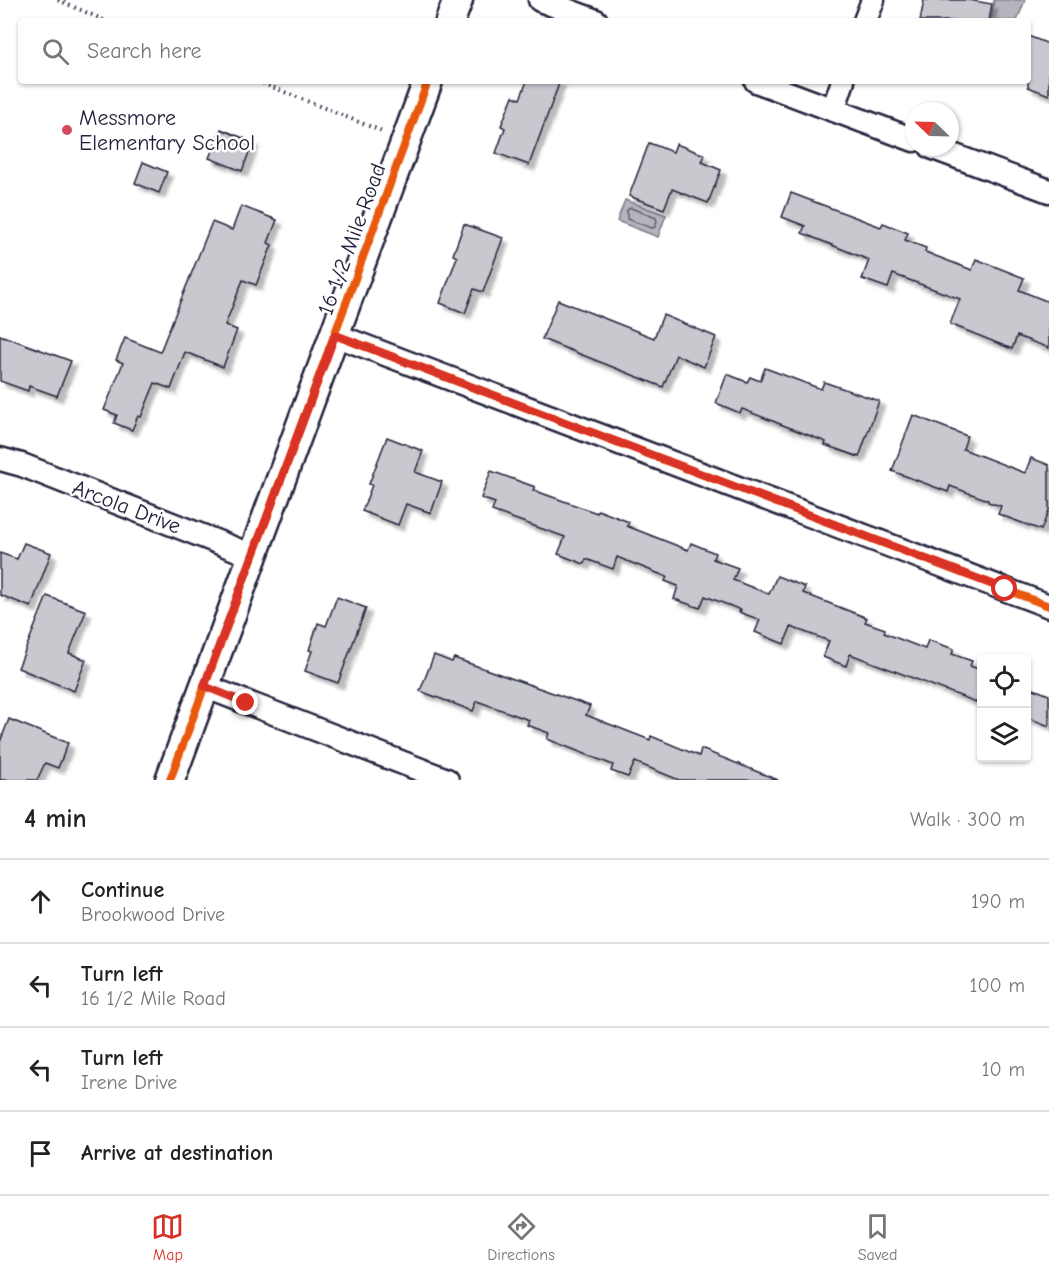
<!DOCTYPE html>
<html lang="en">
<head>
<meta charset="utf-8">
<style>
  :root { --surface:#fff; --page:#f6f6f6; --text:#222; --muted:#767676; --line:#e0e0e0; --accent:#d93025 }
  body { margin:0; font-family:"Comic Neue",sans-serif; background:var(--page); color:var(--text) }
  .controls { position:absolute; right:18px; bottom:18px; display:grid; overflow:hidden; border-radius:6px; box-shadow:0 2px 4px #0004 }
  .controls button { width:54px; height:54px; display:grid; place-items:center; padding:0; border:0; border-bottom:2px solid var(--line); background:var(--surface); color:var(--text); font:30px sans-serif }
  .compass { position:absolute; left:905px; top:102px; width:54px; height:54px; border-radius:50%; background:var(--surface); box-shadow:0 2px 4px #0004; rotate:293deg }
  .stop { position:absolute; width:18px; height:18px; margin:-14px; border:4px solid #d93025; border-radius:50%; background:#fff }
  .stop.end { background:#d93025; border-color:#fff; box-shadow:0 2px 6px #0008 }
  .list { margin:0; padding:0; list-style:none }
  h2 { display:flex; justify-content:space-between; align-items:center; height:78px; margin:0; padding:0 24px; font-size:26px }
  h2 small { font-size:20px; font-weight:400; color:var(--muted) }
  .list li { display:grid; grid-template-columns:39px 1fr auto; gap:18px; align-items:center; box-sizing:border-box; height:84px; padding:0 24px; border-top:2px solid var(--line) }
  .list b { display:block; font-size:22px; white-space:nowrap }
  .list p { margin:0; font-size:20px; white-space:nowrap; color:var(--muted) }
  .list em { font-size:20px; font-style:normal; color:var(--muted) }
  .icon { flex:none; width:33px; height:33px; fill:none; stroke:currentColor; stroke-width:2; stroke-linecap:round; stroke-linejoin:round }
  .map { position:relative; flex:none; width:1049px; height:780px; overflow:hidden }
  .search { position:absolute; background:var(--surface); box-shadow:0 2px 4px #0004; left:18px; right:18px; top:18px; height:66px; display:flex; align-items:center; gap:15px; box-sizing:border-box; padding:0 21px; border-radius:6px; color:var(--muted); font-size:22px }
  .sheet { height:414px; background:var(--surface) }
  nav { display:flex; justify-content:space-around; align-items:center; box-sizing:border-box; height:84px; border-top:2px solid var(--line); background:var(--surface); font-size:16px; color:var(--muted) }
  nav a { display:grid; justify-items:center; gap:3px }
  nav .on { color:var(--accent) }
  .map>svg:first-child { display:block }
</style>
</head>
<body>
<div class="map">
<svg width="1049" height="780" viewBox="0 0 1049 780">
  <defs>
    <filter id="shadow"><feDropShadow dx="5.5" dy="5.5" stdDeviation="1.5" flood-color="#0004"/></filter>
  </defs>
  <rect width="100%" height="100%" fill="#fff"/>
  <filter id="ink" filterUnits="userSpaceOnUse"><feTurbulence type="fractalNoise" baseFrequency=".0167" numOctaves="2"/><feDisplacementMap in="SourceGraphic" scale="12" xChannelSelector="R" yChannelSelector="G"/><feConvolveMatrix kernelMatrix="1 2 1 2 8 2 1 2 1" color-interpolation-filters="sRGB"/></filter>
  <g filter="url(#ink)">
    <g fill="#b4b4bc" stroke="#7a7a88" stroke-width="1.5">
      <polygon points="994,0 1025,0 1017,21 991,21"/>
      <polygon points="625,200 666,215 658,237 617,221"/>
    </g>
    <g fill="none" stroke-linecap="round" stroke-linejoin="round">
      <polygon stroke="#5c5c6f" stroke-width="1.5" points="631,208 656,218 657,221 655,227 652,228 627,219 627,210"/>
    </g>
    <g fill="#c8c8cf" stroke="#22223b" stroke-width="1.5" filter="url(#shadow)">
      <polygon points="924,0 968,0 992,4 989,21 920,21"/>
      <polygon points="1028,36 1049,44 1049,95 1028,87"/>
      <polygon points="527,81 560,81 529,165 496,153 505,128 501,126 513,96 520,99"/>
      <polygon points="221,129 253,142 242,171 209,158"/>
      <polygon points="649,143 673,152 676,144 705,155 702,162 721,170 708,203 672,189 664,209 629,196"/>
      <polygon points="143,162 167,172 159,193 135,183"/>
      <polygon points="791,193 881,227 883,223 908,233 905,240 926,248 925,252 972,270 976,259 1024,278 1019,290 1049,302 1049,348 1017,336 1012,349 950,324 960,299 893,274 888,288 862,279 869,260 802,233 805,226 782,217"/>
      <polygon points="241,206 277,220 268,243 272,245 256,285 243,280 225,325 237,330 223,367 185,352 171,389 155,383 141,417 138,416 132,430 114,423 117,415 104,410 123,363 116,360 125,338 160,352 212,222 232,230"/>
      <polygon points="464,224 503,238 483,292 474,289 465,313 440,303 457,257 453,255"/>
      <polygon points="558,300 654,338 663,315 716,337 704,367 676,355 663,387 542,339"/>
      <polygon points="0,335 71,361 57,396 29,386 28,391 0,381"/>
      <polygon points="765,368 821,389 824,382 879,401 859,457 825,445 826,442 742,409 740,413 716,403 727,374 747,382 750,377 760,381"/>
      <polygon points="913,415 967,436 963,449 1025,473 1031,458 1049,465 1049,510 1041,530 998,514 1001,506 988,502 988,500 950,486 948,492 892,471"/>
      <polygon points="387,437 423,451 415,472 442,482 431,513 406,504 398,525 362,511 372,485 369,484"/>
      <polygon points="491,471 535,487 533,490 597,513 598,510 629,522 627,526 688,550 691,543 715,553 713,559 738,568 733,580 769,594 777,576 805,587 803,593 867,618 865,622 885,629 884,633 925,649 928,640 954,649 952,654 972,661 970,666 981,670 981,704 850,654 846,666 823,657 829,641 791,627 784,644 755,632 760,620 739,612 741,610 705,596 700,608 674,599 678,586 665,581 667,577 617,557 613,569 586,559 584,564 558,554 565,537 492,511 495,503 481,498"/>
      <polygon points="24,543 51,553 31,607 0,595 0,553 17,559"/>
      <polygon points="47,596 86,611 69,653 86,660 74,691 18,668"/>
      <polygon points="337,597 366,608 338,683 305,671 312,651 309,650 318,623 326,626"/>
      <polygon points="434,655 452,662 454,658 590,706 586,715 650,740 651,736 699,756 701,749 778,780 679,780 635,762 628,777 611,771 613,765 547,739 549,733 527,725 529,720 477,701 473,711 420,691"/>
      <polygon points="1026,686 1049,695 1049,726 1026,717"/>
      <polygon points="9,719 68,743 58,768 45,763 37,780 0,780 0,742"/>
    </g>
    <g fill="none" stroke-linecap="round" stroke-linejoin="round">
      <g stroke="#22223b" stroke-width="27">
        <g id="minor">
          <polyline points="540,0 596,21"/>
          <polyline points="865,21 873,0"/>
          <polyline points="756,81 914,140"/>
          <polyline points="833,110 843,81"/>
          <polyline points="931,147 1049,191"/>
          <polyline points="335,335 1049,606"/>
          <polyline points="0,459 22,465 253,556"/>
          <polyline points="204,686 447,780"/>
        </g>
      </g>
      <g stroke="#22223b" stroke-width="33">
        <g id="tertiary">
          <polyline points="450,21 458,0"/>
          <polyline points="170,780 428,81"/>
        </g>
      </g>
      <g stroke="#22223b" stroke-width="4" stroke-dasharray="1.5 4.5" stroke-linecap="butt">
        <polyline points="58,0 106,21"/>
        <polyline points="257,81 384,132"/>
      </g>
      <use href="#minor" stroke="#fff" stroke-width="22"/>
      <use href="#tertiary" stroke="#fff" stroke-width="28"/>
      <g stroke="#fff" stroke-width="11">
        <g id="cycleway">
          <polyline points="335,335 1049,606"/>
          <polyline points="170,780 428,81"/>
        </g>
      </g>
      <use href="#cycleway" stroke="#e8590c" stroke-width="8"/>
    </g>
  </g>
  <g fill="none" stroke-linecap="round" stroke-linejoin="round" filter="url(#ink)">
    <polyline stroke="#d93025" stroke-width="8" points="246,703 204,686 335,335 1005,589"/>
  </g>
  <circle fill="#d1495b" stroke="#fff" stroke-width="2" cx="67" cy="130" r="6"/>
  <g text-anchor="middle" stroke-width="5" stroke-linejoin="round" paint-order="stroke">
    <g font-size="22" fill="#22223b" stroke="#fff" text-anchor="start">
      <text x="79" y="125">Messmore<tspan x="79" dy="25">Elementary School</tspan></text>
    </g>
    <g font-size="22" fill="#22223b" stroke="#fff">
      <text transform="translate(351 239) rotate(-70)" y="8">16 1/2 Mile Road</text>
      <text transform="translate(127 506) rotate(21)" y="8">Arcola Drive</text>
    </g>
  </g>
</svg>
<div class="controls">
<button><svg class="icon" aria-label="locate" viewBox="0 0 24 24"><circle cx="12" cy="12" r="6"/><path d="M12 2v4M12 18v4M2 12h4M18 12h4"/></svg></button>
<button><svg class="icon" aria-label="layers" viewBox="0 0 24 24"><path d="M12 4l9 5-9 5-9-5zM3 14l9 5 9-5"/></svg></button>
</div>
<svg class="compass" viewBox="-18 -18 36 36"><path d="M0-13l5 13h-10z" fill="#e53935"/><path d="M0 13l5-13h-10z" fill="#767676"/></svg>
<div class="stop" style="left:1005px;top:589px"></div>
<div class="stop end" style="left:246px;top:703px"></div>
<div class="search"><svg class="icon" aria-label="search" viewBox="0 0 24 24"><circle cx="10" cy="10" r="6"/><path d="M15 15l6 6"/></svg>Search here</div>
</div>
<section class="sheet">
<h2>4 min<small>Walk · 300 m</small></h2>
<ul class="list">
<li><svg class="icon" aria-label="ahead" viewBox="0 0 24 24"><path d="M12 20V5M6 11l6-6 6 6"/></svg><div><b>Continue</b><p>Brookwood Drive</p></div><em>190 m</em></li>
<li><svg class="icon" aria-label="left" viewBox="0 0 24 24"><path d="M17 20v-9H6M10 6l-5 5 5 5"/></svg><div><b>Turn left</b><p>16 1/2 Mile Road</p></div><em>100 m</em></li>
<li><svg class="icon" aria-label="left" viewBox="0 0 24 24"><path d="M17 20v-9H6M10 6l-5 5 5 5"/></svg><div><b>Turn left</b><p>Irene Drive</p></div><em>10 m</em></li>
<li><svg class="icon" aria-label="arrive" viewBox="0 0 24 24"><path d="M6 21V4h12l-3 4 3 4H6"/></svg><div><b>Arrive at destination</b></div></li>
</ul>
</section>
<nav>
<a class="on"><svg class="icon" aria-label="map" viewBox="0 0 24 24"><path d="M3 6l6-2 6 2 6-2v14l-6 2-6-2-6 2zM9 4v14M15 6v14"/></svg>Map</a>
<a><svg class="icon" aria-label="directions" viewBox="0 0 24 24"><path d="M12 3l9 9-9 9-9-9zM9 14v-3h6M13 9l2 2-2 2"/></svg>Directions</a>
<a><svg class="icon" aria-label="saved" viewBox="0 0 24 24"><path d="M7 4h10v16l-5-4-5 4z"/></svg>Saved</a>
</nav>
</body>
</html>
